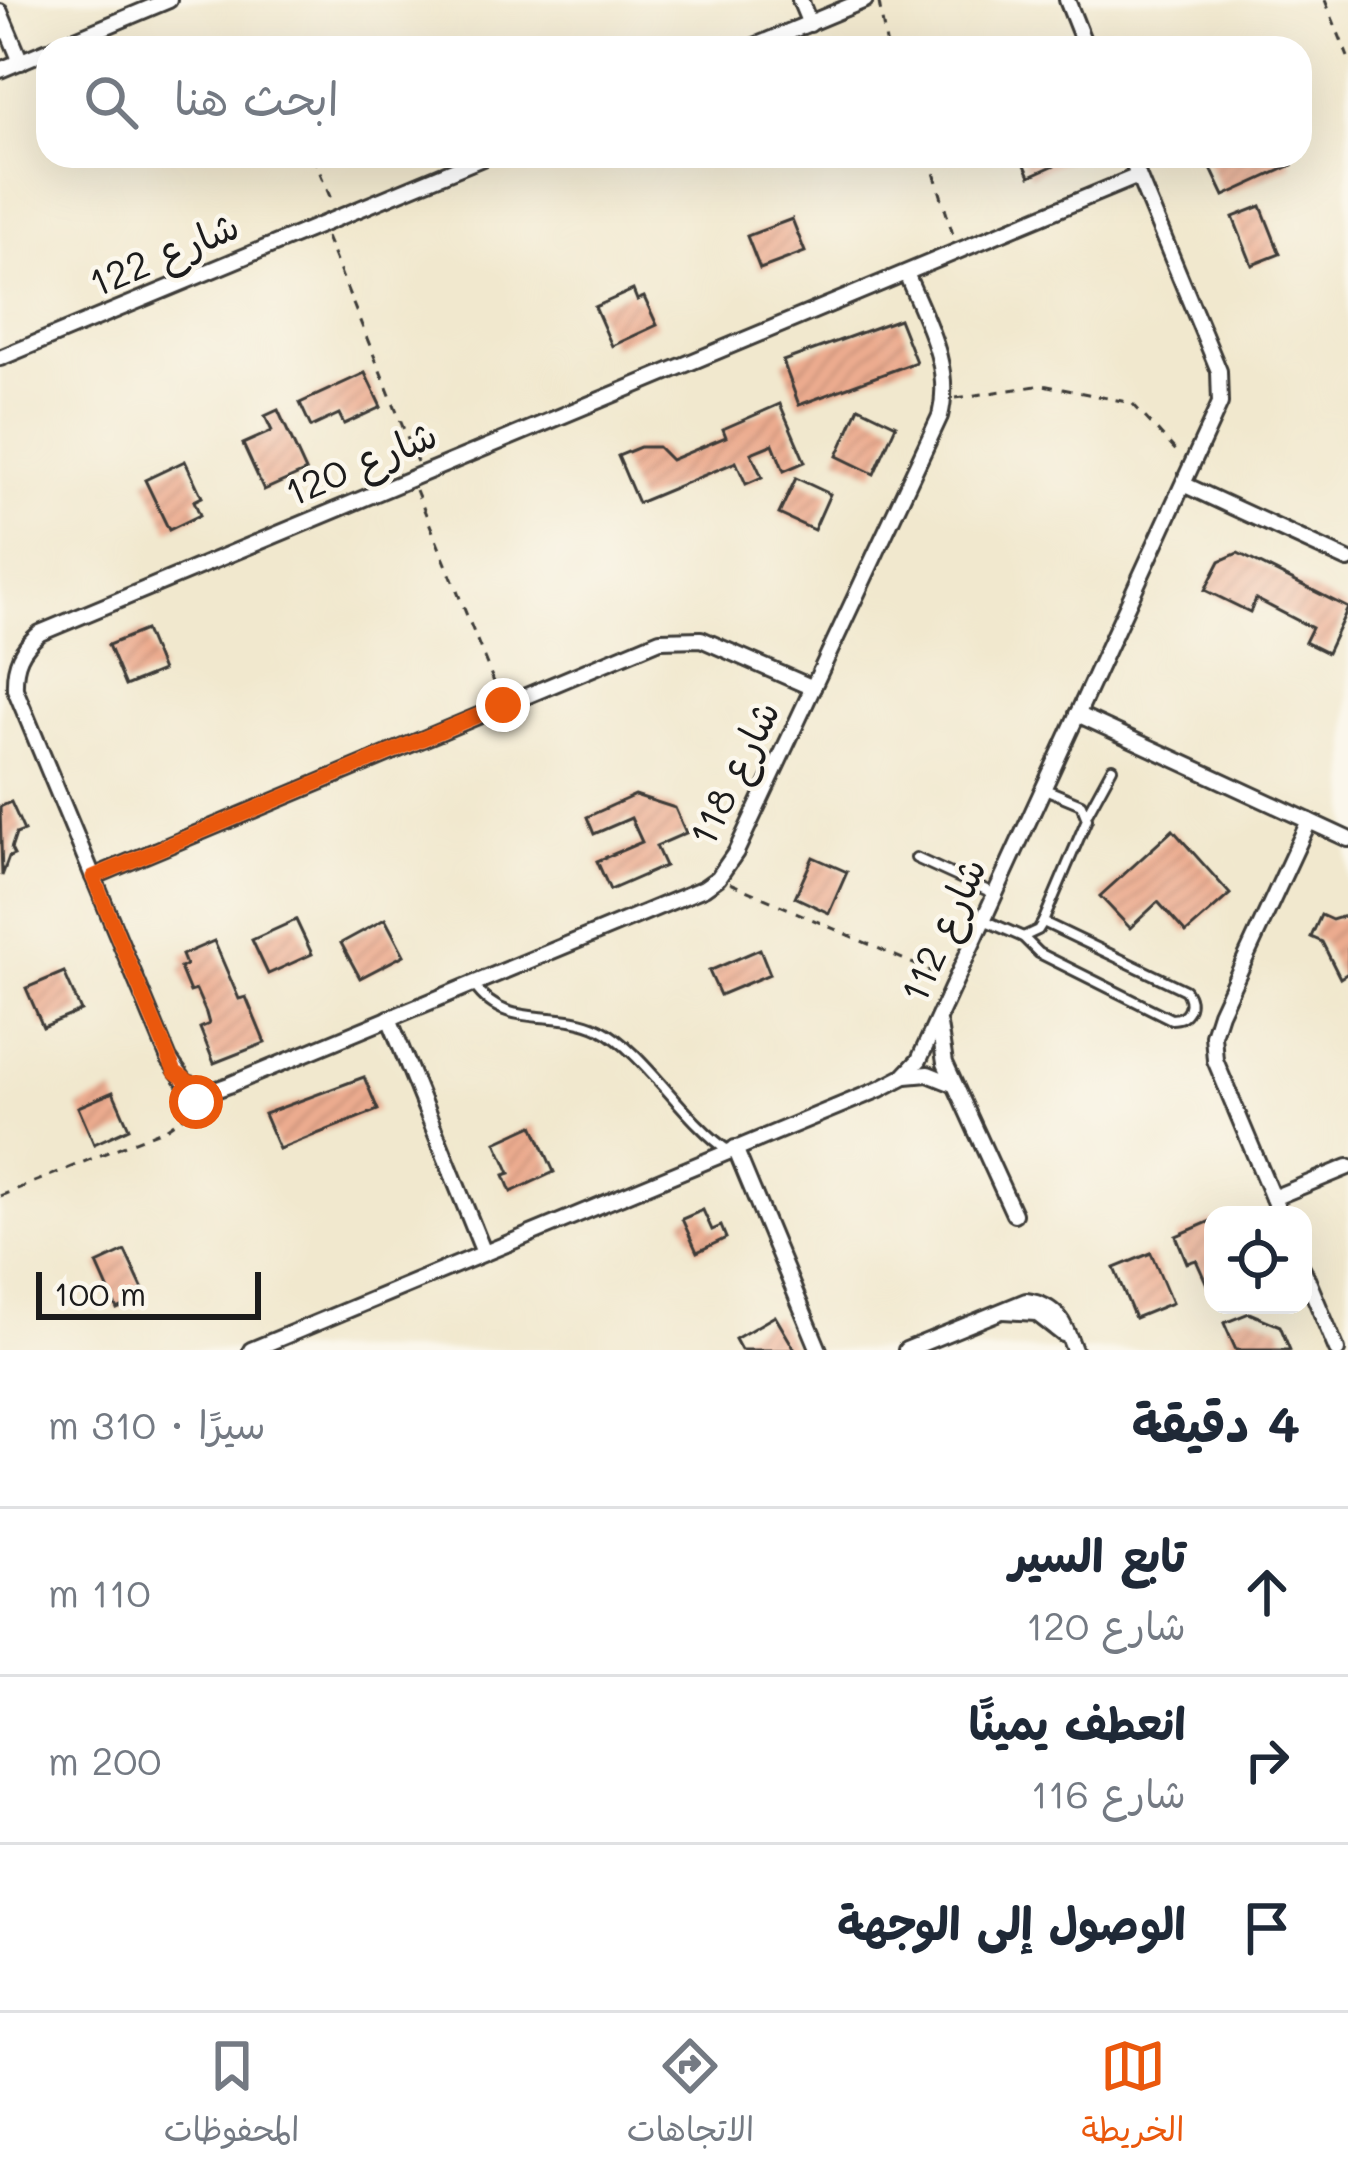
<!DOCTYPE html>
<html lang="ar">
<head>
<meta charset="utf-8">
<style>
  :root { --surface:#fff; --page:#f2f2f3; --text:#1f2937; --muted:#747a83; --line:#e0e1e3; --accent:#ea580c }
  body { margin:0; font-family:Mali,"Playpen Sans Arabic",sans-serif; background:var(--page); color:var(--text); direction:rtl }
  .controls { position:absolute; right:36px; bottom:36px; display:grid; overflow:hidden; border-radius:24px; box-shadow:0 12px 48px #0002 }
  .controls button { width:108px; height:108px; display:grid; place-items:center; padding:0; border:0; border-bottom:3px solid var(--line); background:var(--surface); color:var(--text); font:60px sans-serif }
  .scale { position:absolute; left:36px; bottom:30px; width:225px; box-sizing:border-box; padding-left:12px; border:6px solid #1c1c1c; border-top:0; font-size:33px; line-height:42px; white-space:nowrap; color:#1c1c1c; -webkit-text-stroke:9px #fbf7ec; paint-order:stroke }
  .stop { position:absolute; width:36px; height:36px; margin:-27px; border:9px solid #ea580c; border-radius:50%; background:#fff }
  .stop.end { background:#ea580c; border-color:#fff; box-shadow:0 3px 12px #0008 }
  .list { margin:0; padding:0; list-style:none }
  h2 { display:flex; justify-content:space-between; align-items:center; height:156px; margin:0; padding:0 48px; font-size:51px }
  h2 small { font-size:39px; font-weight:400; color:var(--muted) }
  .list li { display:grid; grid-template-columns:78px 1fr auto; gap:36px; align-items:center; box-sizing:border-box; height:168px; padding:0 48px; border-top:3px solid var(--line) }
  .list b { display:block; font-size:45px; white-space:nowrap }
  .list p { margin:0; font-size:39px; white-space:nowrap; color:var(--muted) }
  .list em { font-size:39px; font-style:normal; color:var(--muted) }
  .icon { flex:none; width:66px; height:66px; fill:none; stroke:currentColor; stroke-width:2; stroke-linecap:round; stroke-linejoin:round }
  .map { position:relative; flex:none; width:1348px; height:1350px; overflow:hidden; direction:ltr }
  .search { position:absolute; background:var(--surface); box-shadow:0 12px 48px #0002; left:36px; right:36px; top:36px; height:132px; display:flex; align-items:center; gap:30px; box-sizing:border-box; padding:0 42px; border-radius:36px; color:var(--muted); font-size:45px }
  .sheet { height:660px; background:var(--surface) }
  nav { display:flex; justify-content:space-around; align-items:center; box-sizing:border-box; height:168px; border-top:3px solid var(--line); background:var(--surface); font-size:33px; color:var(--muted) }
  nav a { display:grid; justify-items:center; gap:6px }
  nav .on { color:var(--accent) }
  .map>svg:first-child { display:block }
</style>
</head>
<body>
<div class="map">
<svg width="1348" height="1350" viewBox="0 0 1348 1350">
  <defs>
    <pattern id="building-hatch" width="6" height="6" patternUnits="userSpaceOnUse" patternTransform="scale(3)"><rect width="6" height="6" fill="#ecac8f"/><path d="M-1 1l2-2M0 6l6-6M5 7l2-2" fill="none" stroke="#ca937b"/></pattern>
  </defs>
  <rect width="100%" height="100%" fill="#fbf7ec"/>
  <filter id="ink" filterUnits="userSpaceOnUse"><feTurbulence type="fractalNoise" baseFrequency=".00833" numOctaves="2"/><feDisplacementMap in="SourceGraphic" scale="24" xChannelSelector="R" yChannelSelector="G"/><feConvolveMatrix kernelMatrix="1 2 1 2 8 2 1 2 1" color-interpolation-filters="sRGB"/></filter>
  <filter id="wash" filterUnits="userSpaceOnUse"><feTurbulence type="fractalNoise" baseFrequency=".004" numOctaves="4" result="noise"/><feDisplacementMap in="SourceGraphic" scale="48" xChannelSelector="R" yChannelSelector="G"/><feGaussianBlur stdDeviation="2.7" result="paint"/><feColorMatrix in="noise" values="0 0 0 0 0 0 0 0 0 0 0 0 0 0 0 0 0 1.4 0 .05"/><feComposite in="paint" operator="in"/></filter>
  <g filter="url(#wash)">
    <rect width="100%" height="100%" fill="#f1e8ce"/>
    <g id="blocks">
      <g fill="url(#building-hatch)">
        <polygon points="1021,156 1075,156 1030,176"/>
        <polygon points="1205,156 1288,156 1292,165 1224,196"/>
        <polygon points="1261,206 1280,254 1252,265 1233,217"/>
        <polygon points="792,219 805,252 760,269 747,236"/>
        <polygon points="633,290 637,300 644,297 657,325 612,346 595,307"/>
        <polygon points="899,319 916,362 799,405 783,361"/>
        <polygon points="365,373 381,407 344,424 339,414 311,427 300,403"/>
        <polygon points="780,404 805,462 784,471 773,444 751,453 762,477 746,484 736,462 638,503 618,456 640,447 658,447 671,460 726,437 723,429"/>
        <polygon points="859,407 896,425 874,474 837,456"/>
        <polygon points="278,410 306,471 264,490 243,444 272,431 265,416"/>
        <polygon points="185,461 202,497 194,501 200,515 169,530 145,480"/>
        <polygon points="796,478 830,494 814,530 779,514"/>
        <polygon points="1238,553 1348,608 1327,653 1305,642 1312,628 1256,599 1250,612 1205,590 1220,561"/>
        <polygon points="145,630 162,671 125,686 108,645"/>
        <polygon points="635,795 675,808 686,833 656,846 665,866 610,890 597,861 642,842 631,818 594,834 587,817"/>
        <polygon points="11,802 24,831 16,834 11,849 14,855 9,857 2,876 0,807"/>
        <polygon points="1173,830 1230,894 1186,933 1158,902 1130,928 1100,896"/>
        <polygon points="813,857 847,872 829,913 795,897"/>
        <polygon points="1321,915 1332,920 1348,915 1348,973 1340,978 1322,942 1311,937"/>
        <polygon points="385,919 404,955 360,978 341,943"/>
        <polygon points="296,920 312,954 268,974 252,940"/>
        <polygon points="214,941 239,999 246,997 265,1043 214,1063 200,1028 209,1024 206,1013 196,990 190,992 180,968 186,965 182,955"/>
        <polygon points="760,949 770,974 720,995 709,971"/>
        <polygon points="64,972 81,1011 43,1027 26,988"/>
        <polygon points="364,1077 378,1110 279,1149 264,1114"/>
        <polygon points="113,1092 129,1128 94,1144 78,1107"/>
        <polygon points="533,1125 554,1172 511,1192 504,1175 510,1173 496,1142"/>
        <polygon points="703,1210 712,1230 721,1226 726,1238 697,1252 682,1219"/>
        <polygon points="1213,1220 1213,1298 1196,1260 1187,1263 1176,1236"/>
        <polygon points="125,1251 146,1296 117,1309 97,1264"/>
        <polygon points="1151,1253 1172,1303 1135,1318 1114,1268"/>
        <polygon points="1249,1313 1280,1326 1290,1350 1236,1350 1224,1323"/>
        <polygon points="775,1316 795,1350 741,1350 735,1339"/>
      </g>
    </g>
  </g>
  <g filter="url(#ink)">
    <use href="#blocks" fill-opacity="0" stroke="#3c3b37" stroke-width="3"/>
    <g fill="none" stroke-linecap="round" stroke-linejoin="round">
      <g stroke="#3c3b37" stroke-width="14">
        <g id="lane">
          <polyline points="1088,812 1112,768"/>
          <polyline points="916,858 995,894"/>
          <polyline points="984,920 1023,937 1038,930 1043,922 1087,819 1081,804 1045,789"/>
          <path d="M1023,937L1039,953L1171,1019C1188,1019 1195,1004 1185,990L1043,922"/>
          <path d="M474,985C506,1032 556,1007 600,1029C644,1051 683,1120 729,1151"/>
        </g>
      </g>
      <g stroke="#3c3b37" stroke-width="20">
        <g id="street">
          <polyline points="800,0 810,24"/>
          <polyline points="1067,0 1086,48"/>
          <polyline points="0,12 21,62"/>
          <polyline points="54,48 169,0"/>
          <polyline points="750,48 865,0"/>
          <polyline points="0,70 48,50"/>
          <path d="M906,273C925,319 953,366 940,416L736,852L718,878L704,888L229,1085L215,1090L186,1083L169,1059L15,689C14,664 21,649 40,633L1138,176"/>
          <polyline points="0,358 487,156"/>
          <polyline points="1185,485 1348,560"/>
          <polyline points="1077,714 1348,839"/>
          <polyline points="93,877 660,640 701,639 813,688"/>
          <polyline points="389,1018 484,1253"/>
          <polyline points="939,1025 945,1063 1014,1214"/>
          <polyline points="906,1076 928,1074 953,1084"/>
          <polyline points="735,1148 819,1350"/>
          <polyline points="1273,1198 1348,1167"/>
          <polyline points="1280,1215 1215,1060 1213,1035 1220,1013 1309,821"/>
          <polyline points="1303,1269 1337,1350"/>
          <polyline points="1003,1311 1036,1313 1063,1334"/>
          <polyline points="251,1350 880,1089 903,1077 919,1060 1220,403 1219,371 1130,156"/>
          <path d="M906,1350L1026,1301C1057,1305 1065,1324 1074,1350"/>
        </g>
      </g>
      <g stroke="#3c3b37" stroke-width="3" stroke-dasharray="9 9" stroke-linecap="butt">
        <polyline points="1325,0 1348,57"/>
        <polyline points="879,3 887,48"/>
        <polyline points="313,156 333,204"/>
        <polyline points="929,156 954,238"/>
        <polyline points="326,237 417,462"/>
        <polyline points="956,398 1043,385 1132,403 1179,454"/>
        <polyline points="416,490 498,692"/>
        <polyline points="730,883 941,976"/>
        <polyline points="0,1196 167,1128 189,1113 196,1102"/>
      </g>
      <use href="#lane" stroke="#fff" stroke-width="8"/>
      <use href="#street" stroke="#fff" stroke-width="14"/>
    </g>
  </g>
  <g fill="none" stroke-linecap="round" stroke-linejoin="round" filter="url(#ink)">
    <polyline stroke="#ea580c" stroke-width="15" points="196,1102 200,1089 175,1072 93,877 503,705"/>
  </g>
  <g text-anchor="middle" stroke-width="9" stroke-linejoin="round" paint-order="stroke">
    <g font-size="39" fill="#1c1c1c" stroke="#fbf7ec">
      <text transform="translate(164 254) rotate(-23)" y="14">شارع 122</text>
      <text transform="translate(361 463) rotate(-23)" y="14">شارع 120</text>
      <text transform="translate(734 773) rotate(-64)" y="14">شارع 118</text>
      <text transform="translate(943 930) rotate(-66)" y="14">شارع 112</text>
    </g>
  </g>
</svg>
<div class="controls">
<button><svg class="icon" aria-label="locate" viewBox="0 0 24 24"><circle cx="12" cy="12" r="6"/><path d="M12 2v4M12 18v4M2 12h4M18 12h4"/></svg></button>
</div>
<div class="scale">100 m</div>
<div class="stop" style="left:196px;top:1102px"></div>
<div class="stop end" style="left:503px;top:705px"></div>
<div class="search"><svg class="icon" aria-label="search" viewBox="0 0 24 24"><circle cx="10" cy="10" r="6"/><path d="M15 15l6 6"/></svg>ابحث هنا</div>
</div>
<section class="sheet">
<h2>4 دقيقة<small>سيرًا · 310 m</small></h2>
<ul class="list">
<li><svg class="icon" aria-label="ahead" viewBox="0 0 24 24"><path d="M12 20V5M6 11l6-6 6 6"/></svg><div><b>تابع السير</b><p>شارع 120</p></div><em>110 m</em></li>
<li><svg class="icon" aria-label="right" viewBox="0 0 24 24"><path d="M7 20v-9h11M14 6l5 5-5 5"/></svg><div><b>انعطف يمينًا</b><p>شارع 116</p></div><em>200 m</em></li>
<li><svg class="icon" aria-label="arrive" viewBox="0 0 24 24"><path d="M6 21V4h12l-3 4 3 4H6"/></svg><div><b>الوصول إلى الوجهة</b></div></li>
</ul>
</section>
<nav>
<a class="on"><svg class="icon" aria-label="map" viewBox="0 0 24 24"><path d="M3 6l6-2 6 2 6-2v14l-6 2-6-2-6 2zM9 4v14M15 6v14"/></svg>الخريطة</a>
<a><svg class="icon" aria-label="directions" viewBox="0 0 24 24"><path d="M12 3l9 9-9 9-9-9zM9 14v-3h6M13 9l2 2-2 2"/></svg>الاتجاهات</a>
<a><svg class="icon" aria-label="saved" viewBox="0 0 24 24"><path d="M7 4h10v16l-5-4-5 4z"/></svg>المحفوظات</a>
</nav>
</body>
</html>
